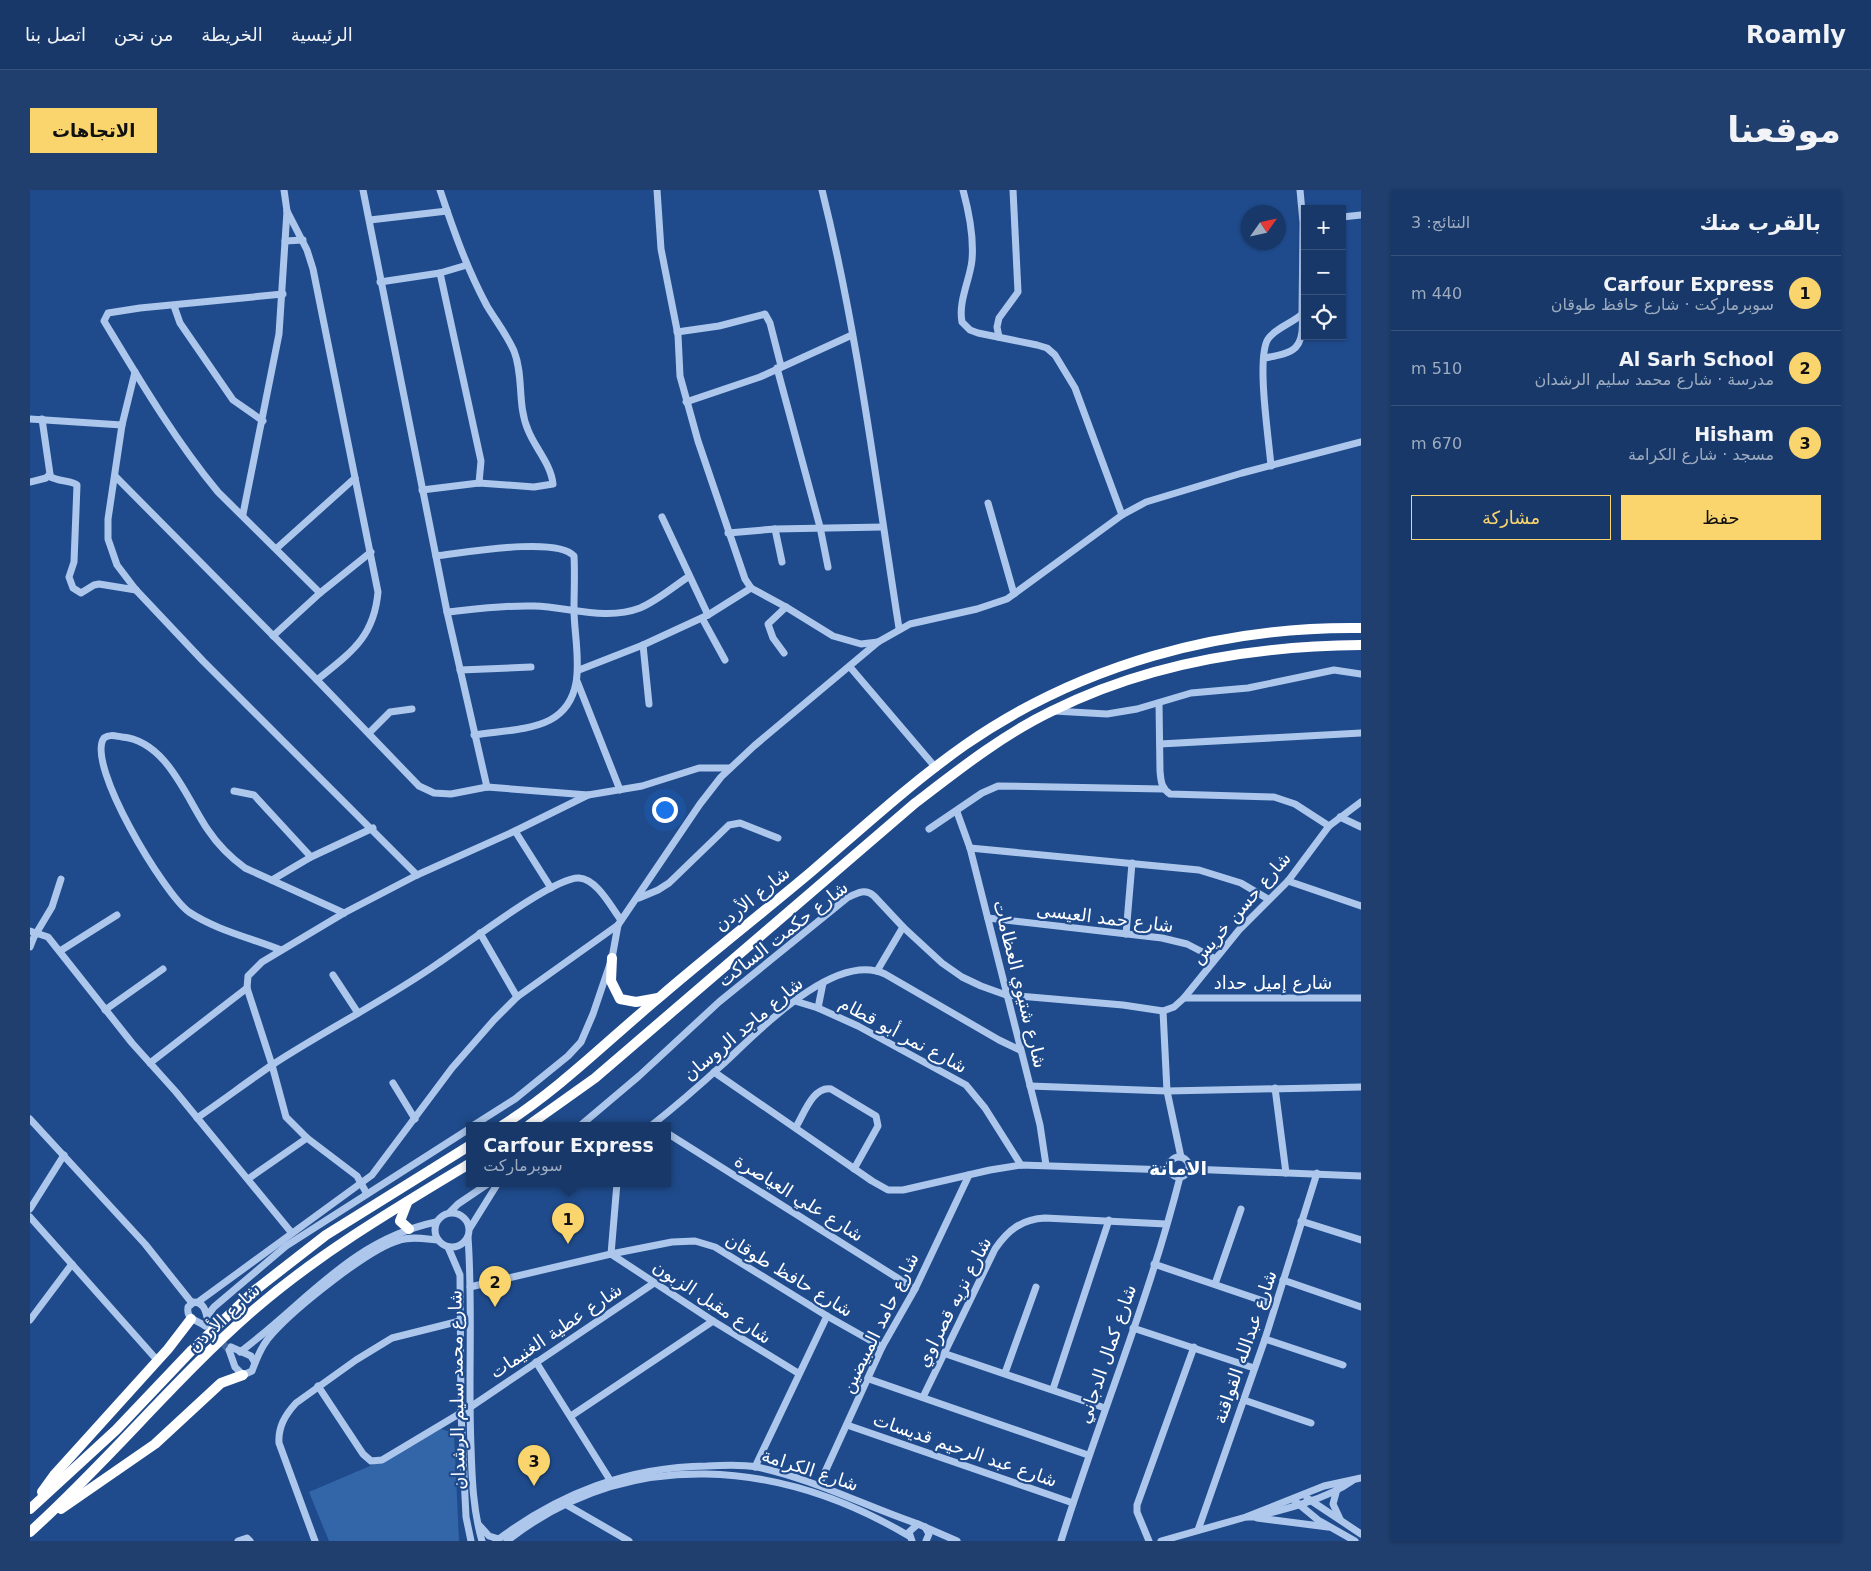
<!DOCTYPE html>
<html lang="ar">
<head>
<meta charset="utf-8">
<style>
  :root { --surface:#173869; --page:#203f6f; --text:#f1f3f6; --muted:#9eacc0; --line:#36527d; --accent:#fad56d }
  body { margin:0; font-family:"DejaVu Sans","Noto Naskh Arabic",sans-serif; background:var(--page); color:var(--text); direction:rtl }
  .controls { position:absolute; right:15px; top:15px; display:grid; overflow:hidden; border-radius:0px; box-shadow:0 1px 4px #0004 }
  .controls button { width:45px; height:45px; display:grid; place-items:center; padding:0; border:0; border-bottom:1px solid var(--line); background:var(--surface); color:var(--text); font:25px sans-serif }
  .compass { position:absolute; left:1211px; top:15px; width:45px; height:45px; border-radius:50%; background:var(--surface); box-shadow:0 1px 4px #0004; rotate:56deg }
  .you { position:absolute; left:634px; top:619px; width:18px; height:18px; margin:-12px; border:4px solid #fff; border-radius:50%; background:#1a73e8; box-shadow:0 0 0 8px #1a73e833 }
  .badge { display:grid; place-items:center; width:32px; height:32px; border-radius:50%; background:var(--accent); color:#111; font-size:16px; font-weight:700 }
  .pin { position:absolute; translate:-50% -41px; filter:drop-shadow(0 1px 2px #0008) }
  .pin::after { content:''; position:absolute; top:26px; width:18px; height:15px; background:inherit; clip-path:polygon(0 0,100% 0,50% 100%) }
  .popup { position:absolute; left:436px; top:932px; width:205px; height:65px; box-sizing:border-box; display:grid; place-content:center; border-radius:0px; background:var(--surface); filter:drop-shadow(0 1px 4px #0005); font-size:16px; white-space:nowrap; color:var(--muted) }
  .popup b { font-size:19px; color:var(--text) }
  .popup::after { content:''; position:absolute; left:50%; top:100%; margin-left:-10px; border:10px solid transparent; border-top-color:var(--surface) }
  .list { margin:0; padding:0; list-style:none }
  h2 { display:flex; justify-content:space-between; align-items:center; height:65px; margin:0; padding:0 20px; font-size:21px }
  h2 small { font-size:16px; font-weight:400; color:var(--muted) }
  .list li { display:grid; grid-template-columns:32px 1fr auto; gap:15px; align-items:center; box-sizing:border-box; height:75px; padding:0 20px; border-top:1px solid var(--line) }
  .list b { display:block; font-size:19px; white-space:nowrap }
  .list p { margin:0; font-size:16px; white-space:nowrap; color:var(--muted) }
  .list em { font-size:16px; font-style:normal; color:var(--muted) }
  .actions { display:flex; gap:10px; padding:15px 20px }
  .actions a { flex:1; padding:11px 0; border:1px solid var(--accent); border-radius:0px; text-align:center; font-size:18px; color:var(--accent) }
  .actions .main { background:var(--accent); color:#111 }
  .icon { flex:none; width:28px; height:28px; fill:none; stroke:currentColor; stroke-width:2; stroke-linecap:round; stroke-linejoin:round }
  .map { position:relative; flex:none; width:1331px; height:1351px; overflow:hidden; direction:ltr; border-radius:0px }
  header { display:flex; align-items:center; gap:30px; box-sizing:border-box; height:70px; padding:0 25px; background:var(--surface); border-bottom:1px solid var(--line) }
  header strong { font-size:24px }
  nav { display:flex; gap:28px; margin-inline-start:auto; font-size:18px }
  .intro { display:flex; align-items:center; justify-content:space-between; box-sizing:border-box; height:120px; padding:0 30px }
  h1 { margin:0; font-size:35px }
  .button { padding:12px 22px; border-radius:0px; background:var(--accent); color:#111; font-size:18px; font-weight:700 }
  main { display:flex; gap:30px; padding:0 30px }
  aside { flex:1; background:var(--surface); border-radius:0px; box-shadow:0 1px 4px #0004 }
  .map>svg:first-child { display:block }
</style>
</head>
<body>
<header>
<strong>Roamly</strong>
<nav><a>الرئيسية</a><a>الخريطة</a><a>من نحن</a><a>اتصل بنا</a></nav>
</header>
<div class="intro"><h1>موقعنا</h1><a class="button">الاتجاهات</a></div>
<main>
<aside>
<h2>بالقرب منك<small>النتائج: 3</small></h2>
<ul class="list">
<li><span class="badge">1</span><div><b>Carfour Express</b><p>سوبرماركت · شارع حافظ طوقان</p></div><em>440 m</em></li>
<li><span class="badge">2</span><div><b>Al Sarh School</b><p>مدرسة · شارع محمد سليم الرشدان</p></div><em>510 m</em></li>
<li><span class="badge">3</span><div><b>Hisham</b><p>مسجد · شارع الكرامة</p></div><em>670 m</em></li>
</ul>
<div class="actions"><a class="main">حفظ</a><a>مشاركة</a></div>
</aside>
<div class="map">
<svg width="1331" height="1351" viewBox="0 0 1331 1351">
  <rect width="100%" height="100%" fill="#1f4b8c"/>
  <polygon fill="#3365a9" points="411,1239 424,1243 429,1351 299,1351 279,1302 361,1267"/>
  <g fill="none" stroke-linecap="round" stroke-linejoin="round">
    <polyline stroke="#41669d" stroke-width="7" stroke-dasharray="7 3.5" stroke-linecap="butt" points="179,1139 199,1160"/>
    <g stroke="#adc7ec" stroke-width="7">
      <polyline points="333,0 417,422 457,597"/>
      <polyline points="627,0 631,59 648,145 650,186 668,251 715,389 721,398 756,417 803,446 831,454 848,452"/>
      <path d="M792,0C828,144 846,292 869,438"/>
      <path d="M933,0C939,22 944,47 942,70C940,90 928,111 932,132L940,140L948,143L1007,155L1017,158L1025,165L1045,198L1092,325"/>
      <path d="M257,21L277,60L283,79L348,402C344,448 320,463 287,490"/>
      <polyline points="1312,27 1331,25"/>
      <polyline points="340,30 417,21"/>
      <polyline points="255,51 273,50"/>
      <polyline points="410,83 451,271 449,293"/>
      <polyline points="350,92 410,83 437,75"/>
      <path d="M253,104L110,118L78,123L74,131C109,189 145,250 188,302L290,403"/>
      <polyline points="144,116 150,133 203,210 233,231"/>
      <polyline points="647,142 689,136 735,124 740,133 751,176"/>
      <polyline points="969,147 967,137 969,128 988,102 983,0"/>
      <path d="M1234,168C1265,163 1275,159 1272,124"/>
      <polyline points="747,178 790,337 798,377"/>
      <polyline points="105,182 92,235 78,329 78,349 87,375 106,400 173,471 387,685"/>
      <polyline points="656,212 730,187 822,145"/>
      <polyline points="0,229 92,235"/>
      <path d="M1241,276C1239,250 1226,168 1238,149C1245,138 1263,133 1272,124L1273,33L1270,0"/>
      <path d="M19,286C28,292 42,290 47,295L44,372L39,387L43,398L51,403L64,395L69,394L106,400"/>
      <polyline points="85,286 287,490 389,596 404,603 421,604 457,597 558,605 612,596 669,578 700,578"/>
      <polyline points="0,292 16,288 20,284 12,229"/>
      <path d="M392,300L449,293L504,297L523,294C521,274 505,258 498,240C487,215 494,186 484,161C477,145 466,131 457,116C437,79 423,39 410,0"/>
      <polyline points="958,313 984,404"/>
      <polyline points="213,324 249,144 257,21 254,0"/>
      <polyline points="632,327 678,425"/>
      <polyline points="745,339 752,372"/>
      <polyline points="698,343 745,339 853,337"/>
      <polyline points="247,358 325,288"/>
      <path d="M406,366C433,363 527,346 544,366C545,384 544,402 544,420C544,455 561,508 520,530C499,541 468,541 444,545"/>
      <path d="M417,422C446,419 475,415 504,416C539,417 576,431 610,418C627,411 643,397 658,387"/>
      <polyline points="672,428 695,470"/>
      <polyline points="243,446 290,403 341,362"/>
      <polyline points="613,455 619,514"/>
      <polyline points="754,463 743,448 738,434 756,417"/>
      <polyline points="820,477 906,578"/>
      <polyline points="430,480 501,477"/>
      <polyline points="549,480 613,455 678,425 721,398"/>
      <polyline points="547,491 590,600"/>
      <path d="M1129,513L1130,581C1131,591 1131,598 1140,604L1244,607L1265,614L1299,636"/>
      <polyline points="1024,521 1077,524 1107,519 1161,503 1218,498 1304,480 1331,484"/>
      <polyline points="339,543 360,522 382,519"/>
      <polyline points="1130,554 1331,543"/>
      <polyline points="204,601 224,605 281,667"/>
      <polyline points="927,622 940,658 1010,935 1016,975"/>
      <polyline points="1310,627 1331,637"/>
      <polyline points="899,639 952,603 968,596 1133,599"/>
      <polyline points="485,641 521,698"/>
      <polyline points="940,658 1169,680 1211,693 1238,709"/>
      <polyline points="242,690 281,667 343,638"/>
      <polyline points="1258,691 1331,716"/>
      <polyline points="609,708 628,700 639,693 699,635 710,633 748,648"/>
      <polyline points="958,728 1132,748 1157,754 1184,768"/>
      <polyline points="0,741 18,747 102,853 146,902 261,1042"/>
      <polyline points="450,743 487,807"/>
      <polyline points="1096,744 1102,673"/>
      <polyline points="0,757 4,747 22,717 31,689"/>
      <path d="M251,760C221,748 186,740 159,722C135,705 55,574 74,548C80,544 85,546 92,547C137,551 156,608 178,640C188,655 200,667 215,678L314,723"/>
      <polyline points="30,761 87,725"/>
      <polyline points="847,781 873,737"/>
      <polyline points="303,785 328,823"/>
      <polyline points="1154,808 1331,808"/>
      <polyline points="765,811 788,818 828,836 936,895 955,918 991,975"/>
      <polyline points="788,818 793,793"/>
      <polyline points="75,820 133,779"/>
      <polyline points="1133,821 1137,901 1151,967"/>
      <polyline points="120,873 217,798"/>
      <polyline points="684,882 842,991 858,1000 873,1000 960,980 991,975 1140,980"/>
      <polyline points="363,893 385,929"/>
      <polyline points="1000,896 1137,901 1331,897"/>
      <polyline points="1245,898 1256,983"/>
      <path d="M167,928C192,911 217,892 242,875C297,839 356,810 410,772C436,755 523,687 549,688C567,689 581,717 591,730"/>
      <polyline points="0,929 115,1054 162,1113"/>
      <polyline points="444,935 485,909 538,866 551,852 563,824 582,768 588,735 670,614 691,587 724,556 848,452 880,434 947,419 977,409 1092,325 1116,312 1212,283 1331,252"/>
      <path d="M551,935L609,886L689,812L817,708C827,703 835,698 844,706L873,737L912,773L932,787L951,796L976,805L1093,815L1133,821L1144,817L1154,808L1209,740L1258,691L1299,636L1331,612"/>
      <path d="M622,935C646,916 669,896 692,875C726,844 804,760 855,784L969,850L990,860"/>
      <path d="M766,937C774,924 783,896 801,899L846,926L848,936L824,979"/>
      <polyline points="637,943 885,1099"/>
      <circle cx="1149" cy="977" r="10"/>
      <polyline points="1159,979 1331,986"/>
      <polyline points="218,989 277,948"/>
      <polyline points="337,1004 327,986 277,948 256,927 242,875 217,798 218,786 232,772 314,723 387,685 485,641 558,605"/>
      <polyline points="0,1019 34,965"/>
      <polyline points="420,1022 428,1014 459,993"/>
      <circle cx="422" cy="1040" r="17"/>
      <polyline points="0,1027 127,1170"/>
      <polyline points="1271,1031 1331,1050"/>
      <polyline points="440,1038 468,993"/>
      <path d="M438,1047C443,1117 438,1187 441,1257C442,1289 443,1320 452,1351"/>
      <polyline points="418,1057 430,1085 431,1223 436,1327 441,1351"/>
      <polyline points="581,1064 683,1131 768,1183"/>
      <polyline points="581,1064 587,993"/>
      <polyline points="1124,1074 1245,1115"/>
      <polyline points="1253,1090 1331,1117"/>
      <polyline points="1185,1094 1211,1019"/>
      <polyline points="440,1097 581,1064 642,1052 665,1051 685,1057 797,1126 852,1157"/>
      <polyline points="168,1112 342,985 422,878 464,830 487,807 588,735"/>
      <polyline points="177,1126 184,1117 256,1056 439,939"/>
      <polyline points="0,1130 42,1074"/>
      <path d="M175,1136C167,1130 156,1130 158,1117L164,1112C177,1113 175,1125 180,1135"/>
      <polyline points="1103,1138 1224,1178"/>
      <polyline points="1235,1149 1313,1175"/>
      <polyline points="199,1160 205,1177 213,1185 222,1181 225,1173 221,1166 201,1157"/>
      <path d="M210,1162C276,1113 321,1050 406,1032"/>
      <polyline points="916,1164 1075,1218"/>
      <polyline points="506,1172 580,1290"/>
      <path d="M225,1173C229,1163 234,1152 242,1144C264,1119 339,1058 370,1050C382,1046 396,1049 408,1050"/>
      <polyline points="975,1183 1006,1097"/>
      <polyline points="839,1189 1058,1265"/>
      <polyline points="288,1196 333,1264 341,1271 352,1270 439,1218 624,1093"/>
      <polyline points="1023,1199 1079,1030"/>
      <path d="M893,1207L965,1059C978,1040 992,1029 1015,1028L1136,1034"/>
      <polyline points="1214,1210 1281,1233"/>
      <polyline points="541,1226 683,1131"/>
      <polyline points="817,1235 1043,1313"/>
      <polyline points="725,1277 797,1126"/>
      <polyline points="789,1295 852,1157 885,1099 939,985"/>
      <polyline points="1307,1299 1303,1314 1310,1329"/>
      <polyline points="1277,1308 1331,1344"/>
      <polyline points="1265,1311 1288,1330 1325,1351"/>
      <polyline points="535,1314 599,1351"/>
      <path d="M1217,1327H1223C1253,1320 1297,1309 1322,1291"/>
      <polyline points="1227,1328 1298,1337"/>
      <polyline points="449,1335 459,1346 469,1349"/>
      <polyline points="895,1337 899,1344 896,1351"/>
      <polyline points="1168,1340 1235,1149 1287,983"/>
      <polyline points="208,1351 217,1348 220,1351"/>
      <path d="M285,1351L249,1253C248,1237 255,1225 266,1213L326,1170L362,1148L430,1131"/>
      <path d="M466,1351C530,1303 598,1277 677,1276C693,1275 711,1274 727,1277C783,1289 835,1316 888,1334"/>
      <path d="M477,1351C599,1255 751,1270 879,1346"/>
      <polyline points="882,1351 879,1342 888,1334 927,1351"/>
      <path d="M1031,1351C1069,1229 1119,1110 1150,987"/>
      <polyline points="1119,1351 1107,1322 1107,1315 1164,1157"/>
      <polyline points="1131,1351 1216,1327 1294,1296 1331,1288"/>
    </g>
    <g stroke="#fff" stroke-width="10">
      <polyline points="582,768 581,791 590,809 606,812 628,808"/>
      <path d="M473,935C531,898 578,850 631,806C680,764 731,724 781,682C831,639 881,593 935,555C1050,475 1191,436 1331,438"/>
      <path d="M499,935L565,888L884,614C927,581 972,545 1022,521C1118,473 1224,456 1331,455"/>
      <polyline points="377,1013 370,1031 379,1039"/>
      <polyline points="12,1302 25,1284 138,1159 161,1129"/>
      <polyline points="0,1319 86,1240 162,1160 224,1101 296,1045 439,956"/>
      <polyline points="31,1319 125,1254 191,1193 213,1185"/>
      <path d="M0,1342C79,1271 146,1187 226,1118C291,1062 366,1018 439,974"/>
    </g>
  </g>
  <g text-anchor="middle" stroke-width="4.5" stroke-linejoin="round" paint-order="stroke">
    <g font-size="18" fill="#fff" stroke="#1f4b8c">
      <text transform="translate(722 709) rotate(-39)" y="6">شارع الأردن</text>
      <text transform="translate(1211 718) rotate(-49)" y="6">شارع حسن خريس</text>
      <text transform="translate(1075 728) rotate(7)" y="6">شارع حمد العيسى</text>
      <text transform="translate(753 744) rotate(-38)" y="6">شارع حكمت الساكت</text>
      <text x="1243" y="799">شارع إميل حداد</text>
      <text transform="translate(990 794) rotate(76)" y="6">شارع شتيوي العظامات</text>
      <text transform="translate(713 839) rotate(-40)" y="6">شارع ماجد الروسان</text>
      <text transform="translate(873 845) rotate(28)" y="6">شارع نمر أبو قطام</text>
      <text transform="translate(769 1008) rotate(32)" y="6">شارع علي العياصرة</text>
      <text transform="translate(759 1085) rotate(31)" y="6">شارع حافظ طوقان</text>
      <text transform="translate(682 1112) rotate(33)" y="6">شارع مقبل الزبون</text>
      <text transform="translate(924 1112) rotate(-63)" y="6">شارع نزيه قصراوي</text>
      <text transform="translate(194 1128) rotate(-43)" y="6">شارع الأردن</text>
      <text transform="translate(850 1133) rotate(-64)" y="6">شارع حامد المبيضين</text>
      <text transform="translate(526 1141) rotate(-34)" y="6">شارع عطية الغنيمات</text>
      <text transform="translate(1215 1157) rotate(-71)" y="6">شارع عبدالله القواقنة</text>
      <text transform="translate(1077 1164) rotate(-71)" y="6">شارع كمال الدجاني</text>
      <text transform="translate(427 1200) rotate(-91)" y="6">شارع محمد سليم الرشدان</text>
      <text transform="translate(935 1260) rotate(19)" y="6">شارع عبد الرحيم قديسات</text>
      <text transform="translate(780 1280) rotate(18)" y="6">شارع الكرامة</text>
    </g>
    <g font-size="19" font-weight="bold" fill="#fff" stroke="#1f4b8c">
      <text x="1148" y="985">الامانة</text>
    </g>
  </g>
</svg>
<div class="controls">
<button>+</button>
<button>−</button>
<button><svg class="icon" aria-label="locate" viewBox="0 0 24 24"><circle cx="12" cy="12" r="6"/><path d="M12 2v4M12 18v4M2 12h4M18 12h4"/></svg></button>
</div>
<svg class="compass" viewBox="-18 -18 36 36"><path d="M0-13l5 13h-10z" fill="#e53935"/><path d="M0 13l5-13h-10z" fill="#9eacc0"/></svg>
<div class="you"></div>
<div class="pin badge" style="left:538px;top:1054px">1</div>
<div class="popup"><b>Carfour Express</b>سوبرماركت</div>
<div class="pin badge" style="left:465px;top:1117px">2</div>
<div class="pin badge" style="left:504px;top:1296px">3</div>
</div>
</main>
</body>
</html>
